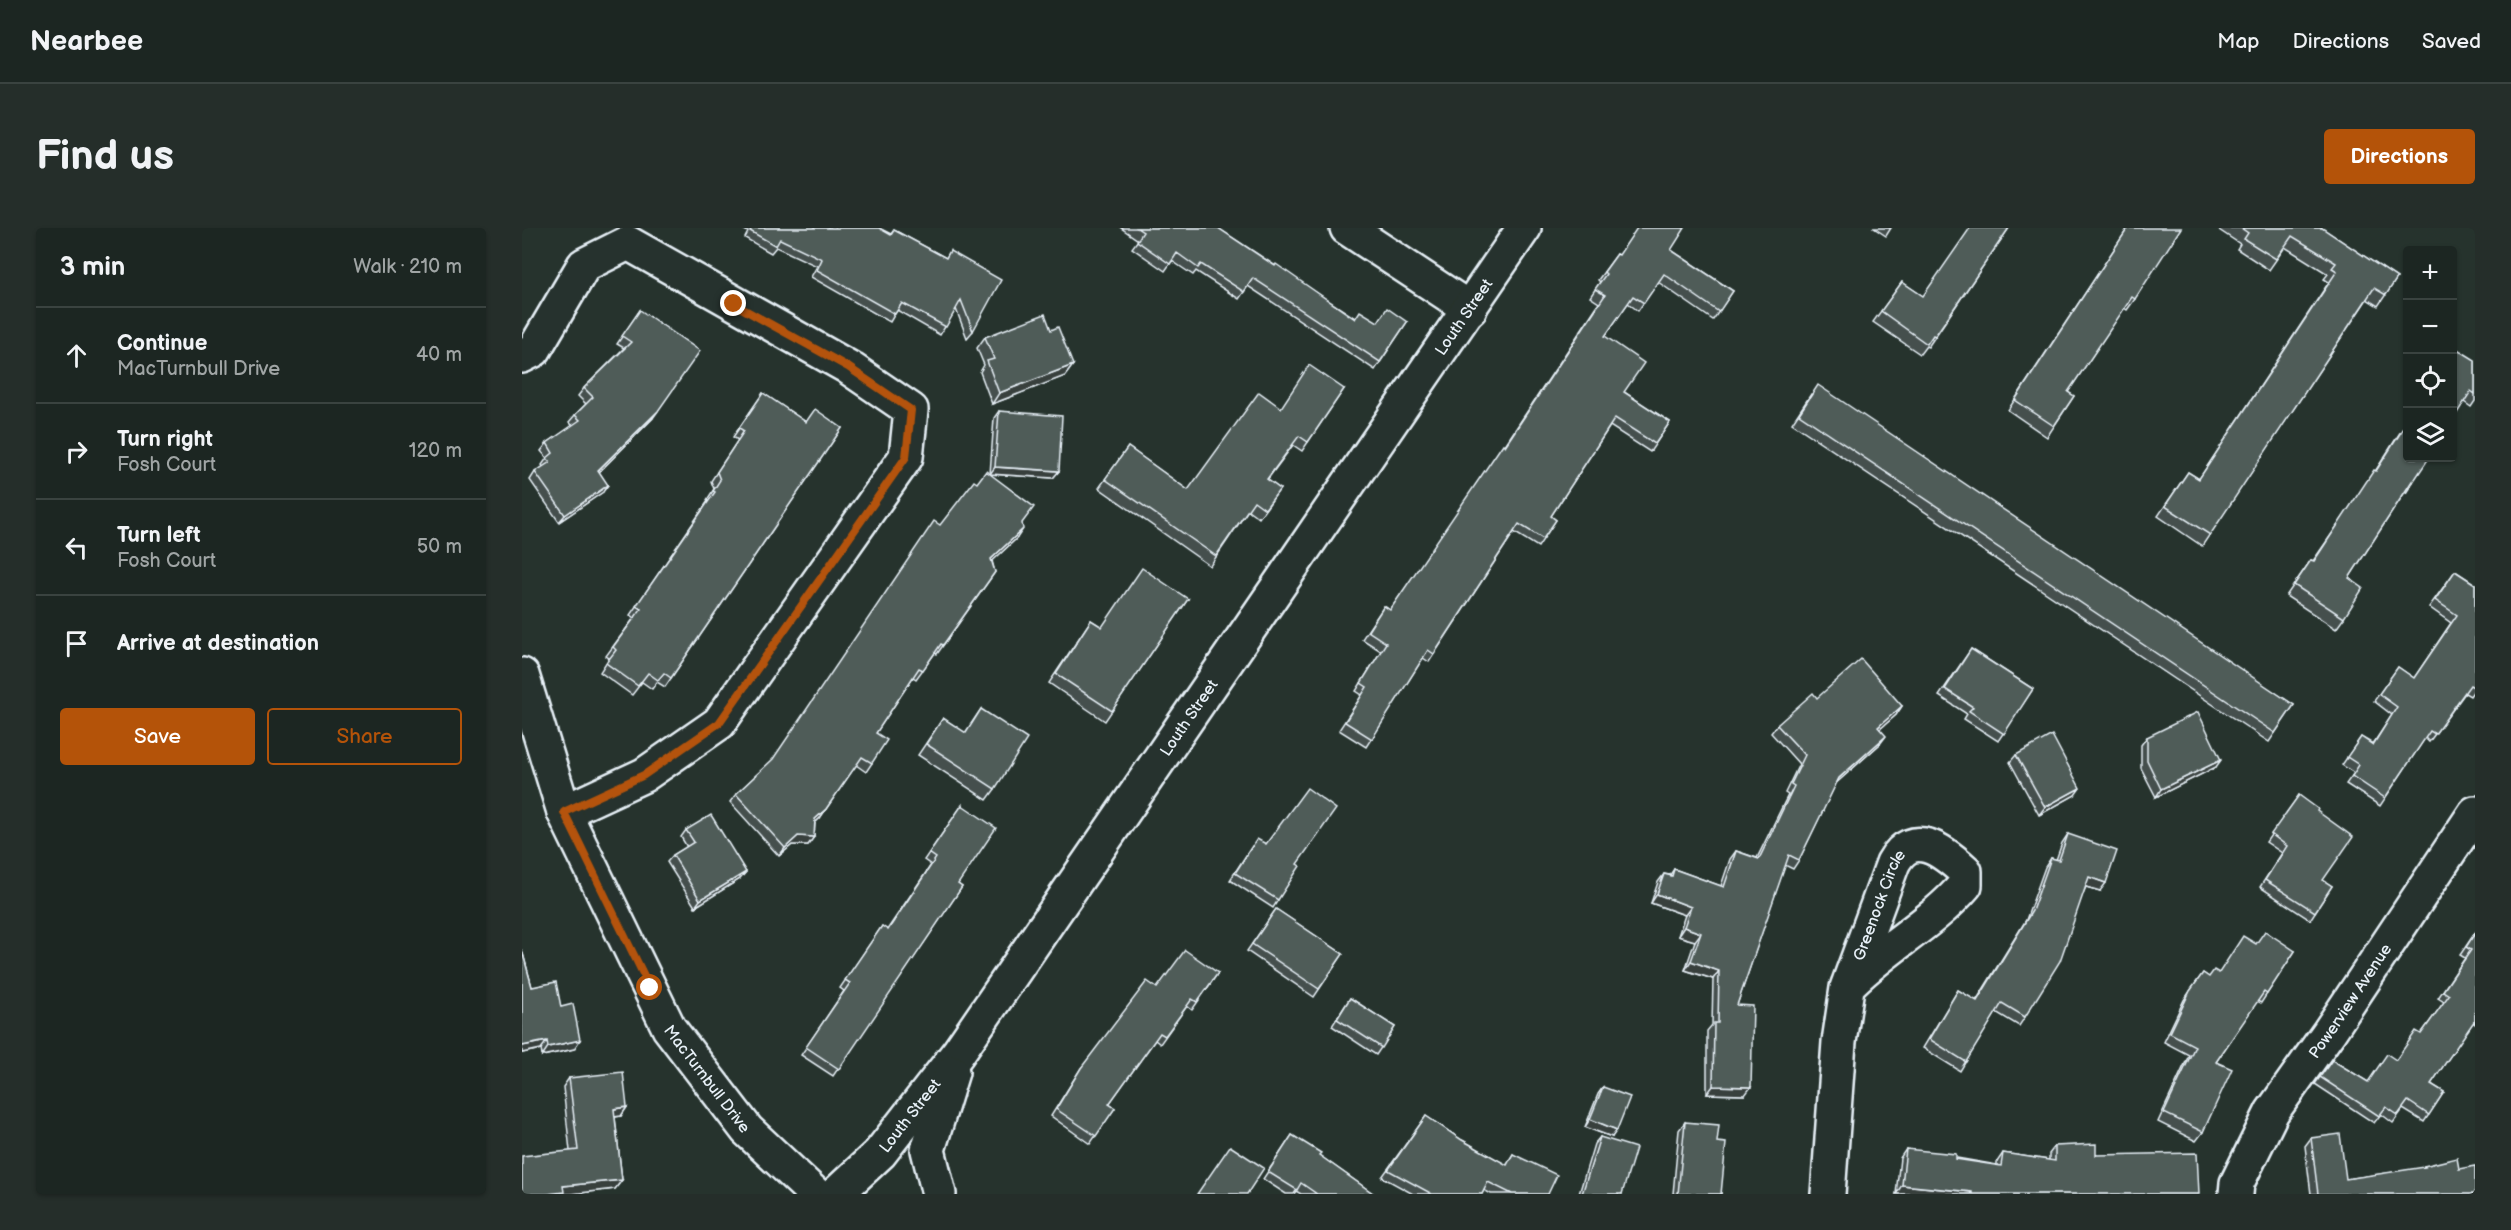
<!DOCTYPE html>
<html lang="en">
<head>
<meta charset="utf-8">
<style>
  :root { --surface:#1c2622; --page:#252e2a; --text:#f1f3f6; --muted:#a0a5a5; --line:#3a4340; --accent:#b45309 }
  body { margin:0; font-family:"Balsamiq Sans",sans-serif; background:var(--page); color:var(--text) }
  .controls { position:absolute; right:18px; top:18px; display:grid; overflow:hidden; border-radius:6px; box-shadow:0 2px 4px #0004 }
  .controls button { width:54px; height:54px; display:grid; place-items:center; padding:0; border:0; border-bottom:2px solid var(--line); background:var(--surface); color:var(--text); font:30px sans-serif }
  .stop { position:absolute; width:18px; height:18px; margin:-14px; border:4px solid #b45309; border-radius:50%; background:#fff }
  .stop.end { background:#b45309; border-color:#fff; box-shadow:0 2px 6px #0008 }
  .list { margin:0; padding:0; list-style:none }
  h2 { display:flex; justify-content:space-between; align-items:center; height:78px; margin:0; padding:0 24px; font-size:26px }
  h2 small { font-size:20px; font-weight:400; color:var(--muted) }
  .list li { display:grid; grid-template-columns:39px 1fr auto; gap:18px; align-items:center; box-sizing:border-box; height:96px; padding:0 24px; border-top:2px solid var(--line) }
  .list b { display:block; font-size:22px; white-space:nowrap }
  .list p { margin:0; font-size:20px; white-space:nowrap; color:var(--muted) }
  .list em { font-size:20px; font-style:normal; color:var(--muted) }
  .actions { display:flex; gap:12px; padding:18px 24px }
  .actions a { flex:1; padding:14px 0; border:2px solid var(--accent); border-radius:6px; text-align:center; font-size:21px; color:var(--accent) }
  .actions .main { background:var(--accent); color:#fff }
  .icon { flex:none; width:33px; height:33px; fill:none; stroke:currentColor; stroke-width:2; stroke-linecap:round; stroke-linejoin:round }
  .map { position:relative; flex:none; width:1953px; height:966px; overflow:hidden; border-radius:6px }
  header { display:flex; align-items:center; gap:36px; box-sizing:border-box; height:84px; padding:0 30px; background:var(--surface); border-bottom:2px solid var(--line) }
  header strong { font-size:28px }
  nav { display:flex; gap:33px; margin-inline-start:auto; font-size:21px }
  .intro { display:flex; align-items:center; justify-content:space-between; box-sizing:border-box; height:144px; padding:0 36px }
  h1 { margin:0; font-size:42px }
  .button { padding:15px 27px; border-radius:6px; background:var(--accent); color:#fff; font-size:21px; font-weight:700 }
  main { display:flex; gap:36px; padding:0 36px }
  aside { flex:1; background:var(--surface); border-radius:6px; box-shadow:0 2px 4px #0004 }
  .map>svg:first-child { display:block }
</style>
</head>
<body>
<header>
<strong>Nearbee</strong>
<nav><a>Map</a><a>Directions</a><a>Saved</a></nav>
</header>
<div class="intro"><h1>Find us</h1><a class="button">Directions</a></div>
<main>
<aside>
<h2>3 min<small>Walk · 210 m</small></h2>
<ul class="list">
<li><svg class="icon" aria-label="ahead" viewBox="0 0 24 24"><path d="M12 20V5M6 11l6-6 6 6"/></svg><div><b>Continue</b><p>MacTurnbull Drive</p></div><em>40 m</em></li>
<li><svg class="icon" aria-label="right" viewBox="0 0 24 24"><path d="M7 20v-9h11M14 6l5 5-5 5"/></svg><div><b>Turn right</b><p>Fosh Court</p></div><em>120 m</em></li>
<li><svg class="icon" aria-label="left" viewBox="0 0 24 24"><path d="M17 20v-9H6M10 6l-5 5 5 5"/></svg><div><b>Turn left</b><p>Fosh Court</p></div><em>50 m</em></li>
<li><svg class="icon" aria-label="arrive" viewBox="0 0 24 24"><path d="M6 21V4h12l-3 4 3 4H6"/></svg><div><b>Arrive at destination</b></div></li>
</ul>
<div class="actions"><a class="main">Save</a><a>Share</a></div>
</aside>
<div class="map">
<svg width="1953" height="966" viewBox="0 0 1953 966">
  <rect width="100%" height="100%" fill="#26332d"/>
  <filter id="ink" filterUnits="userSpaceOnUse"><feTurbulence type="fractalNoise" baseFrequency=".0167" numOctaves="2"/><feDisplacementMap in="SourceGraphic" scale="12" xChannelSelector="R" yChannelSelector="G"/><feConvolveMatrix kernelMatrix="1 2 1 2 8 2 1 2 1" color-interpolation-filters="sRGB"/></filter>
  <g filter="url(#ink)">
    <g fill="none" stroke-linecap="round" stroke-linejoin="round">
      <g stroke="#e8f1f8" stroke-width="38">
        <g id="minor">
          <polyline points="825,0 948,81"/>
          <polyline points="0,128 12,122 62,37 106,15 326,139 389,182 384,229 197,495 122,547 42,584"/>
          <path id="s1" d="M0,447L42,584L147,800L225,902L293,966"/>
          <path id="s2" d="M1306,966L1317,814L1325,760L1371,635C1391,599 1421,623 1443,643V657C1410,696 1362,720 1326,757"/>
          <path id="s3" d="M1714,966L1715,955L1750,884L1807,804L1953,585"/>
        </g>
      </g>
      <g stroke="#e8f1f8" stroke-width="38">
        <g id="major">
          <path id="s4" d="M314,966L358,925L436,825L1002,0"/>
          <polyline points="417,966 406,922 430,844"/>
        </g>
      </g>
      <use href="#minor" stroke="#26332d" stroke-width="33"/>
      <use href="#major" stroke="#26332d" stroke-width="33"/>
    </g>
    <g fill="#454f4d" stroke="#e8f1f8" stroke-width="1.5">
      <polygon points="219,0 357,0 369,6 372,2 424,30 428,23 451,103 445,110 434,81 418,107 375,82 368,94 289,49 295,38 254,19 249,25 223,10 226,4"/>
      <polygon points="599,0 696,0 833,90 856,94 885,94 853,142 726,58 717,71 674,43 671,47 650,33 643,43 610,20 616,12"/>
      <polygon points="1352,0 1369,0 1364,8"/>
      <polygon points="1487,0 1406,119 1404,118 1398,126 1351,94 1380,54 1401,68"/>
      <polygon points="1606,0 1613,71 1605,82 1602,80 1546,164 1552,168 1525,209 1486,182"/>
      <polygon points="1694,0 1800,0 1875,50 1856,78 1845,71 1680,318 1636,288 1666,244 1677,251 1807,54 1802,51 1806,46 1763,19 1747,42 1715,21 1718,16"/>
      <polygon points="1149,22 1211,63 1191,92 1136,54 1116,83 1106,75 1083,108 1102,164 1148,194 1128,224 1088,198 1029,288 1034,292 1016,319 992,304 907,434 901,430 844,519 817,502 840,467 834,463 859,423 840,411 862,378 868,382 983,217 1077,75 1068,69 1078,54 1076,52 1095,26 1097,27"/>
      <polygon points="118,82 131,190 77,244 81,264 37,294 8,252 13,244 21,239 20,237 25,230 19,223 25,215 51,198 47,194 53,187 64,176 56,168 62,160 102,120 95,116"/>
      <polygon points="529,102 551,137 543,148 470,176 458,144 462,137 455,120 463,109"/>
      <polygon points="1953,132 1953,173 1949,179 1942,174"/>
      <polygon points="822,161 780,223 771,217 745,252 758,261 737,290 726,282 688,338 577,260 606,219 666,262 758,180"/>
      <polygon points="241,165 284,194 320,200 143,459 135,454 130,461 120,454 110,467 78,444 87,430 84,428 112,390 108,387 186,273 185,272 192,261 189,253 216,212 211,209"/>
      <polygon points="1289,166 1772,477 1747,514 1270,195"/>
      <polygon points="477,183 537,243 531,250 468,246 472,190"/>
      <polygon points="1886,192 1886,230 1891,254 1884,265 1883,264 1827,350 1822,390 1814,401 1764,368 1789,332 1791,333 1854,242"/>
      <polygon points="500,295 495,310 470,333 473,344 415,426 413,425 394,451 391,449 354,505 350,535 344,544 334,537 298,590 293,595 292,609 286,617 270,617 257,628 208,574 214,566 251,532 418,297"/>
      <polygon points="1933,343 1953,356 1953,461 1948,468 1943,465 1907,514 1903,510 1858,578 1824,556 1832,545 1820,537 1839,509 1851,516 1870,487 1852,473 1876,439 1892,450 1929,395 1907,379"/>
      <polygon points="666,371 583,493 527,455 569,392 580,399"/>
      <polygon points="1449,421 1511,461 1476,513 1442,491 1445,486 1417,468"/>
      <polygon points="1295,470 1380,478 1374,487 1358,501 1358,516 1314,555 1277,632 1271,641 1263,637 1215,777 1223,867 1185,866 1185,803 1190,797 1191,751 1163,742 1173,713 1156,708 1163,687 1129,675 1136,654 1142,646 1148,647 1152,641 1199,658 1208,631 1214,623 1235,630 1266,567 1263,565 1277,536 1249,505 1255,497"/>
      <polygon points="459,481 473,561 465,572 396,527 421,490 443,505"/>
      <polygon points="1625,509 1694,539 1634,569 1619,540 1619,517"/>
      <polygon points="1494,527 1553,567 1517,587 1488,534"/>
      <polygon points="1777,567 1795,583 1801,652 1810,658 1788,692 1738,659 1760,625 1744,614"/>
      <polygon points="440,577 436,656 440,659 311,848 279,827 322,763 318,760 360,698 365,702 409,637 402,632"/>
      <polygon points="164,602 224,644 218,651 173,679 145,634 151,627 165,619 159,609"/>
      <polygon points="1546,606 1578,663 1564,659 1503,789 1497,798 1474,784 1438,843 1401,820 1436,762 1454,773 1504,692 1523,639 1529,630 1534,632 1540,615"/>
      <polygon points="730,618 775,636 756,672 751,680 708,652"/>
      <polygon points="754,681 821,726 792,769 725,723"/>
      <polygon points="1953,705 1953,796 1951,794 1909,856 1922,864 1902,894 1881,881 1871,895 1859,886 1852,895 1793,856 1810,832 1846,854 1874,832 1899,806 1922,774 1916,770 1943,730 1938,727"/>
      <polygon points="1734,716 1773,723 1739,775 1735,773 1694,834 1681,904 1674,913 1636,894 1667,827 1642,814 1662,772 1681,745 1687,749 1697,745"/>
      <polygon points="0,722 10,759 39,779 52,821 20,828 19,821 0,825"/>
      <polygon points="696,745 670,782 665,778 638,816 633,812 587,876 593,880 568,916 529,888 559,840 635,760"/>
      <polygon points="828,770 873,799 854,827 810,798"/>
      <polygon points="47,850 105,879 99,888 93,889 100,952 93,961 49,966 0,966 48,923 41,859"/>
      <polygon points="1081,859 1090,909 1063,899 1076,866"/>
      <polygon points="904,888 940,912 984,937 991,926 1026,966 969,966 962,962 960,966 891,966 860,949"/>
      <polygon points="1163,894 1199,966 1151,966 1157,902"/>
      <polygon points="770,907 797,927 852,966 779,966 774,963 772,966 764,966 741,951"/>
      <polygon points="1078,909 1100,966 1057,966 1072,916"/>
      <polygon points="1789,910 1824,951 1901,940 1902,938 1937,941 1953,966 1789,966 1783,918"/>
      <polygon points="1533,918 1574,927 1677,966 1374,966 1378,930 1384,921 1475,937 1475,934 1481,925 1527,932 1527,926"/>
    </g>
    <g fill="#38403e" stroke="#e8f1f8" stroke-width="1.5">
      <polygon points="551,137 543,148 470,176 477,165"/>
      <polygon points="136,183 131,190 71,250 76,242"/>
      <polygon points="473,239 537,243 531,250 468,246"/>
      <polygon points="86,257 81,264 37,294 43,287"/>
      <polygon points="501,301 495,310 463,340 469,331"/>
      <polygon points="1380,478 1374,487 1350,508 1356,499"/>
      <polygon points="1364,508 1358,516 1311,558 1317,550"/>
      <polygon points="1699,532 1694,539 1634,569 1639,561"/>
      <polygon points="1558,560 1553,567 1517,587 1523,579"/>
      <polygon points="304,581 298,590 287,600 293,591"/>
      <polygon points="276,608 292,609 286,617 270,617 257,628 263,620"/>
      <polygon points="224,644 218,651 173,679 178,672"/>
      <polygon points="1567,649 1584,655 1578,663 1561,658"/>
      <polygon points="1135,666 1169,679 1163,687 1129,675"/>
      <polygon points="1162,699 1179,705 1173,713 1156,708"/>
      <polygon points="1169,733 1197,743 1191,751 1163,742"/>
      <polygon points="58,812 52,821 20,828 26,819"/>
      <polygon points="25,813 19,821 0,825 0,818"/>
      <polygon points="1191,858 1229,859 1223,867 1185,866"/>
      <polygon points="105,879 99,888 85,890 92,881"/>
      <polygon points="1068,891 1095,902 1090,909 1063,899"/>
      <polygon points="100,952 93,961 49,966 25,966 41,958"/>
      <polygon points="1380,957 1450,964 1448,966 1374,966"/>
    </g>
    <g fill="#505c59" stroke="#e8f1f8" stroke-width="1.5">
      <polygon points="230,0 357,0 369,7 372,2 424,30 428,23 479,52 451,103 439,72 424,99 380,75 373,86 295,42 300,31 258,11 254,18 228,3"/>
      <polygon points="615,0 696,0 753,38 754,36 833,91 838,83 856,94 865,80 885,94 858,134 731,50 722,64 679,36 676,40 655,25 648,36 615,13 621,4"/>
      <polygon points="1115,0 1163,0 1149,22 1211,63 1197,84 1142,46 1122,75 1111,68 1083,108 1122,135 1102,164 1148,194 1133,216 1093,190 1029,288 1034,292 1021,311 997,296 912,426 906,422 850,511 823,494 845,459 839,455 864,415 846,403 862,378 868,382 981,216 983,218 1083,67 1073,61 1084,46 1082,44 1095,26 1097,27"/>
      <polygon points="1448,0 1487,0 1413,108 1411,107 1405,116 1359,83 1380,54 1401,68"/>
      <polygon points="1606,0 1659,0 1613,71 1610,69 1546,164 1552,168 1532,198 1493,172"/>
      <polygon points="1719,0 1800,0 1875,50 1864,67 1852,60 1688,307 1643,278 1666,244 1677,251 1815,43 1810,40 1814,35 1770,8 1754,31 1722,11 1726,5"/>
      <polygon points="118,82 178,123 136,183 76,242 86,257 43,287 13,244 28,234 25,230 31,225 25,215 58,192 53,187 71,169 62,160 109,114 100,108"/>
      <polygon points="523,86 529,102 536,99 551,137 477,165 465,133 472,131 463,109"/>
      <polygon points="1932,119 1953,132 1953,166 1949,163 1930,193 1930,122"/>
      <polygon points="787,137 822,161 786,214 777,208 745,251 758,261 743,281 732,273 694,328 583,251 606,219 666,262 737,164 759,180"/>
      <polygon points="1296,157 1772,477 1753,505 1277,186"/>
      <polygon points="241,165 284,194 293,181 320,200 149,450 142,445 136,452 126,445 116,458 84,435 94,422 91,419 119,381 114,378 193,264 191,263 198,252 195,244 222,203 217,200"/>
      <polygon points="477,183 540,188 537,243 473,239"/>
      <polygon points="1886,193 1886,230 1907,230 1891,254 1890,253 1827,350 1841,360 1822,390 1772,357 1789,332 1792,333 1852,242 1854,243"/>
      <polygon points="464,243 512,279 500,295 501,301 469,331 473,344 421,417 419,416 401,442 397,440 354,505 365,512 350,535 340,529 304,581 293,591 292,609 276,608 263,620 214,566 251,531 412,293 418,297 452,253 455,255"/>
      <polygon points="620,340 666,371 590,483 534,446 569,392 580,399"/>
      <polygon points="1933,343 1953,356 1953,460 1948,457 1913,506 1908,503 1863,570 1830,548 1837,537 1825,529 1839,509 1851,517 1875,479 1857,466 1876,439 1892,450 1935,387 1913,372"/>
      <polygon points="1449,421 1511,461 1482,506 1447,483 1451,479 1423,461"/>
      <polygon points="1339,431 1380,478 1356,499 1364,508 1317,550 1277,632 1267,627 1215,777 1231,778 1229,859 1191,858 1192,795 1196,795 1197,743 1169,733 1179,705 1162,699 1169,679 1135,666 1142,646 1150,648 1152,641 1202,659 1214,623 1237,631 1272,558 1269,556 1283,527 1255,497 1291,465 1295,470"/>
      <polygon points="459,481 505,511 473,561 404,516 421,490 444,505"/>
      <polygon points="1676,484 1699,532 1639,561 1625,532 1625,509"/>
      <polygon points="1530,507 1558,560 1523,579 1494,527"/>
      <polygon points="785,560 814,581 775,636 778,638 756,672 713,645 735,611 744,616"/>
      <polygon points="1777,567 1796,581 1795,583 1831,609 1801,652 1810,658 1793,684 1743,652 1765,618 1749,606"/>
      <polygon points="440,577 474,600 436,656 440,659 317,841 284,819 328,755 323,752 360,698 366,702 414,630 407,625"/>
      <polygon points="189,587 224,644 178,672 151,627 172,614 164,602"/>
      <polygon points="1546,606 1595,623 1584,655 1567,649 1538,733 1503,789 1480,775 1444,834 1407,811 1436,762 1455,773 1510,683 1529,630 1537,632"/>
      <polygon points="754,681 821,726 797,761 730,716"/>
      <polygon points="1743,703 1773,723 1745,766 1742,764 1694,834 1710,841 1681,904 1642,885 1673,818 1648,805 1668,763 1681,745 1687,749 1692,742 1697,745 1721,708 1734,716"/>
      <polygon points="1953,705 1953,792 1909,856 1922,864 1907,887 1886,873 1876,887 1864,879 1857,888 1798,849 1810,832 1846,854 1865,826 1874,832 1894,803 1899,806 1927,767 1921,763 1949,722 1944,719"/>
      <polygon points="0,722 10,759 34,754 39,779 51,776 58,812 26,819 25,813 0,818"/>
      <polygon points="663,722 696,745 675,774 670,771 643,808 638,805 587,876 593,880 574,908 534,881 559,840 625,753 635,760"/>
      <polygon points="828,770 873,799 860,820 815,791"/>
      <polygon points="101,844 105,879 92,881 100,952 41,958 42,964 25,966 0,966 0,928 56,922 47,850"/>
      <polygon points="1081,859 1108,869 1095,902 1068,891"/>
      <polygon points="904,888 940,912 985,937 991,926 1035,947 1026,966 990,966 966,954 960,966 910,966 866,942"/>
      <polygon points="1163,894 1197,897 1195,914 1204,915 1199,966 1156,966"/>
      <polygon points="1818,906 1824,951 1903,939 1902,938 1935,930 1937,941 1953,938 1953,966 1796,966 1789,910"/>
      <polygon points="770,907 799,925 797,927 852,966 795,966 779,955 775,962 746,944"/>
      <polygon points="1078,909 1114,920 1100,966 1060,966"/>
      <polygon points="1574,916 1574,927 1675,925 1677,966 1450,966 1450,964 1380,957 1384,921 1434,926 1434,931 1479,938 1481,925 1533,933 1533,918"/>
      <polygon points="708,918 742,940 725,966 675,966"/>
    </g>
  </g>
  <g fill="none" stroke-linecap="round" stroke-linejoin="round" filter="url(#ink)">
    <polyline stroke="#b45309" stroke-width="8" points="128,760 42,584 122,547 197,495 384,229 389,182 326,139 212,76"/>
  </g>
  <g text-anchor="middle" stroke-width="6" stroke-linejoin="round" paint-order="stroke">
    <g font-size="16" fill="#e8f1f8" stroke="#26332d">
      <text dy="6" stroke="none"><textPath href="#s4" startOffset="1080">Louth Street</textPath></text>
      <text dy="6" stroke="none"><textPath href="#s4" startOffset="594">Louth Street</textPath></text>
      <text dy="6" stroke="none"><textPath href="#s2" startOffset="296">Greenock Circle</textPath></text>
      <text dy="6" stroke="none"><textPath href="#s3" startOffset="226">Powerview Avenue</textPath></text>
      <text dy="6" stroke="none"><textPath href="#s1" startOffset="447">MacTurnbull Drive</textPath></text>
      <text dy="6" stroke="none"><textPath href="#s4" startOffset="108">Louth Street</textPath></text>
    </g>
  </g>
</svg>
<div class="controls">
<button>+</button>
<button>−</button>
<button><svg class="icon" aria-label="locate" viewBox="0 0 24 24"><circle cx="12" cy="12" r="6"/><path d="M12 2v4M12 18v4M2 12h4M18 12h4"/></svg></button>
<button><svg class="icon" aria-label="layers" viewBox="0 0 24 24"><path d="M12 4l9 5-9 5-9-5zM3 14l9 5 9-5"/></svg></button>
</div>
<div class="stop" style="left:128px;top:760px"></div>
<div class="stop end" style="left:212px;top:76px"></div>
</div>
</main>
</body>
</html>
